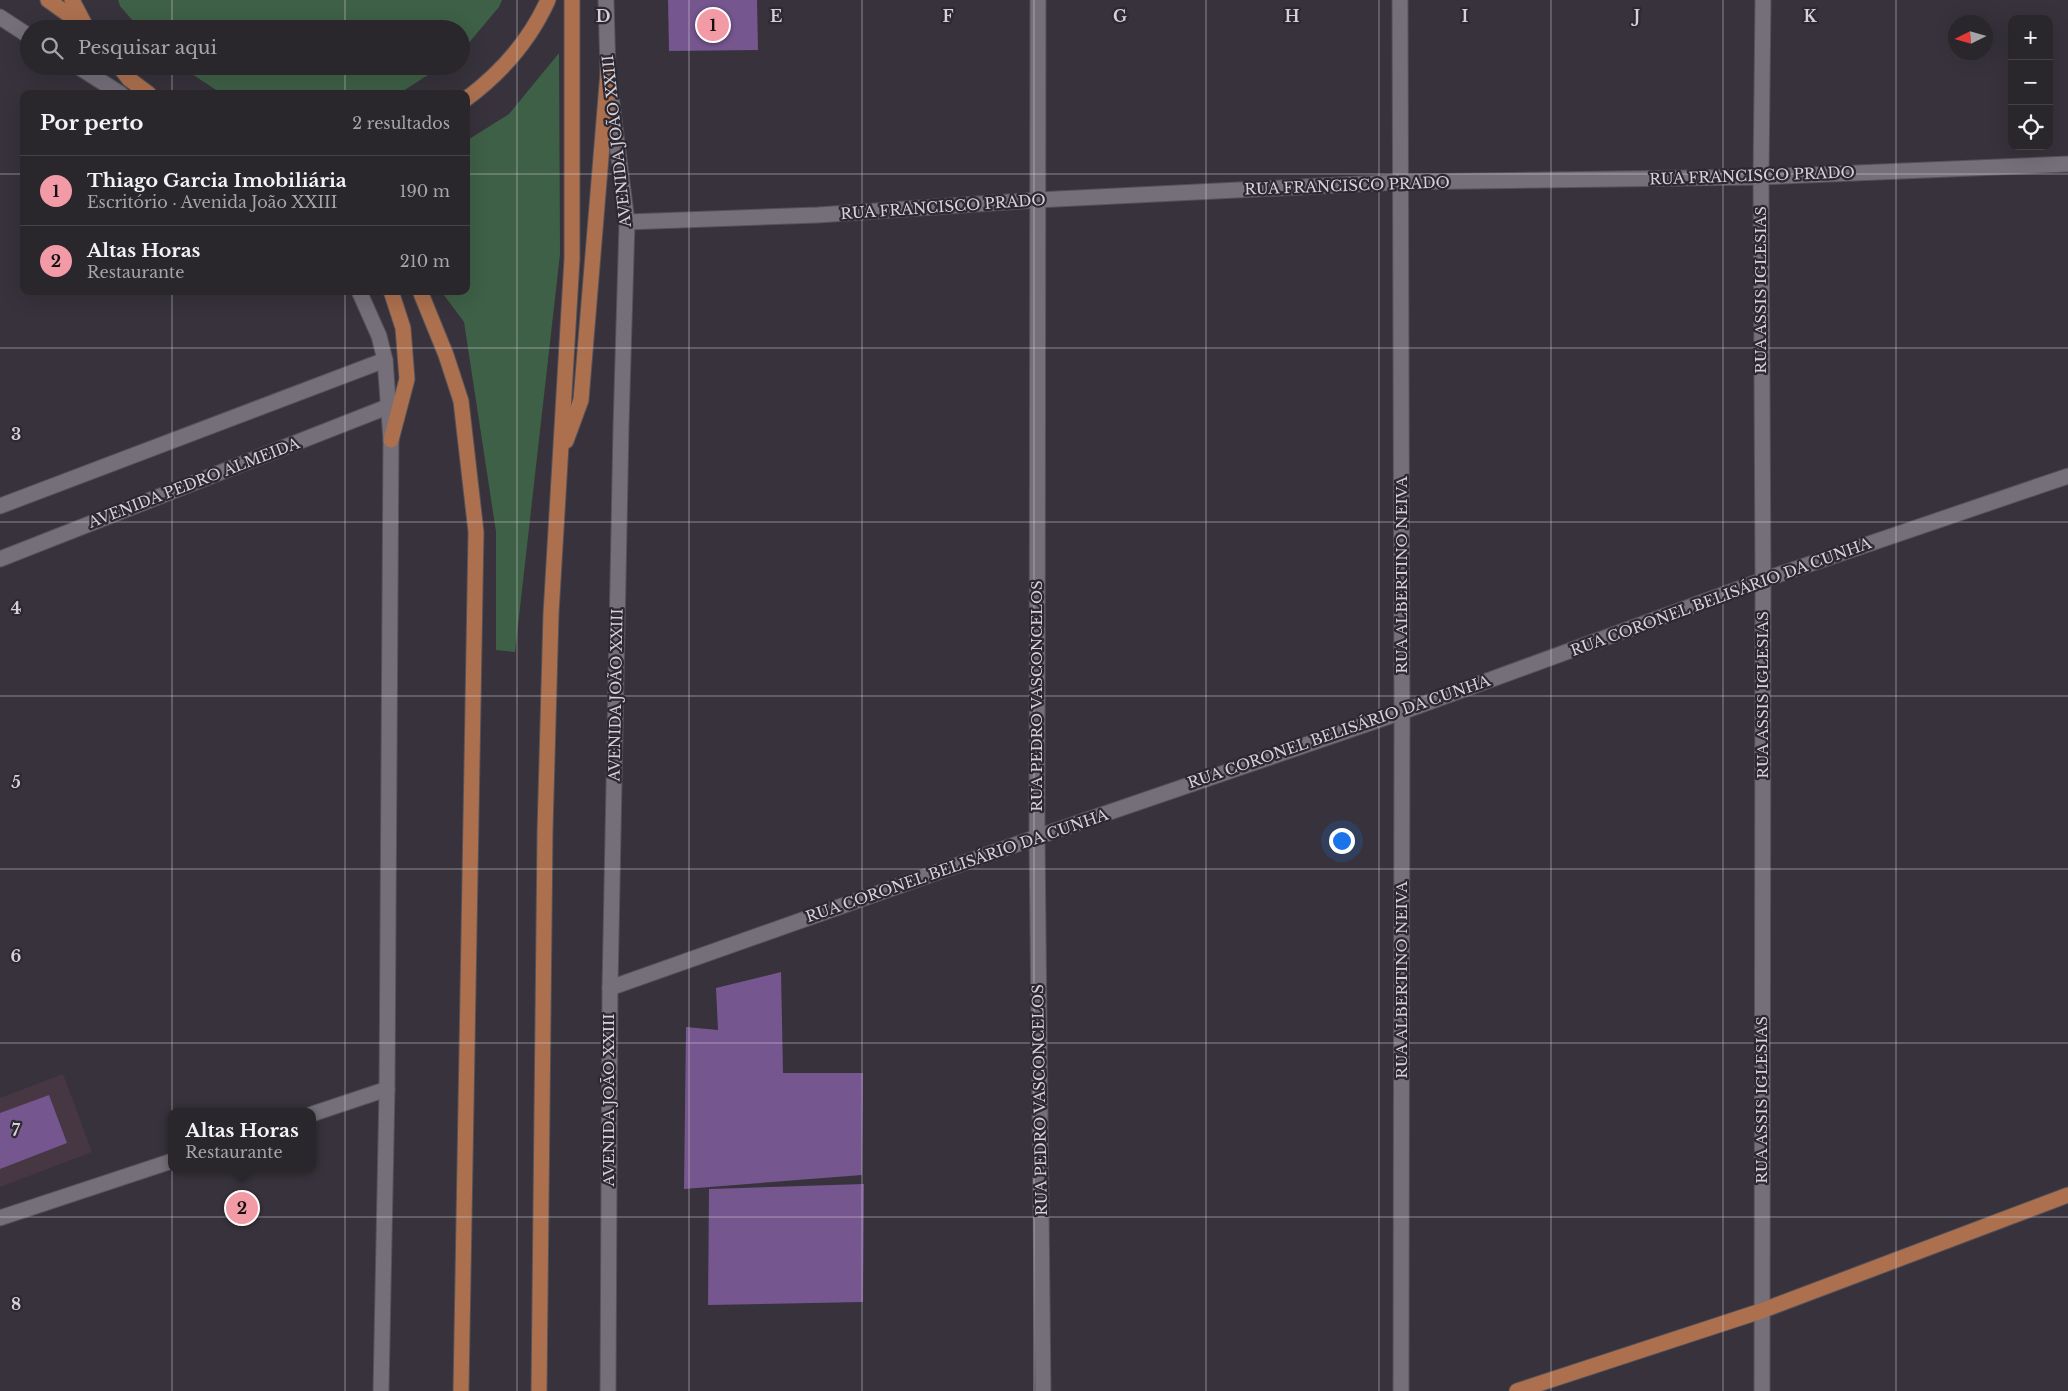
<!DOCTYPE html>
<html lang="pt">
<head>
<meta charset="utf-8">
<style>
  :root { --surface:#29262c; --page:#353238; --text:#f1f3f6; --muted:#a5a5a9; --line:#454348; --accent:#f39aa7 }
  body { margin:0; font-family:"Libre Baskerville",serif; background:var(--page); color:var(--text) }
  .controls { position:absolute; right:15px; top:15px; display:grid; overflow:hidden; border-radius:10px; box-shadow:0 5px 20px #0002 }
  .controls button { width:45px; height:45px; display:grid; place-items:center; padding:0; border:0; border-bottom:1px solid var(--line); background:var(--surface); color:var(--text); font:25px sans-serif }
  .compass { position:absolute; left:1948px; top:15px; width:45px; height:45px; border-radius:50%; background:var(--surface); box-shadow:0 5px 20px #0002; rotate:265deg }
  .you { position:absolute; left:1341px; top:840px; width:18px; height:18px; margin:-12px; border:4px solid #fff; border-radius:50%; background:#1a73e8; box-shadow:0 0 0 8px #1a73e833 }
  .badge { display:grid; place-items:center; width:32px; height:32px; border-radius:50%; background:var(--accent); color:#111; font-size:16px; font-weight:700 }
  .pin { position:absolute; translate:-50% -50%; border:2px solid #fff; box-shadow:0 1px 5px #0006 }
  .popup { position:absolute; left:168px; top:1108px; width:148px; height:65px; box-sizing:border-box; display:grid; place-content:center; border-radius:10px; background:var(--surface); filter:drop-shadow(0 1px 4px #0005); font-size:16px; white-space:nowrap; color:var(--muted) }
  .popup b { font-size:19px; color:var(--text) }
  .popup::after { content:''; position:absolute; left:50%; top:100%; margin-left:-10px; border:10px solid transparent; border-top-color:var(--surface) }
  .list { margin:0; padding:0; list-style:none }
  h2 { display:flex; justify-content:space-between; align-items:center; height:65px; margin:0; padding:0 20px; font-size:21px }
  h2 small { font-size:16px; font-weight:400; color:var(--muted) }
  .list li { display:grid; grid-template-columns:32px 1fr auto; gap:15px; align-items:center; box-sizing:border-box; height:70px; padding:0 20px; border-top:1px solid var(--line) }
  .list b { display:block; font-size:19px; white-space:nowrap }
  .list p { margin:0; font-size:16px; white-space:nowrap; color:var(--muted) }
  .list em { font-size:16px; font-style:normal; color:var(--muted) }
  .icon { flex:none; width:28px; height:28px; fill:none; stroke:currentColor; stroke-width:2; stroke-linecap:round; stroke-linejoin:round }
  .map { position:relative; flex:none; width:2068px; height:1391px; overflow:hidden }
  .search { position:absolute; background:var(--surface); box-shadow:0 5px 20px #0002; left:20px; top:20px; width:450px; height:55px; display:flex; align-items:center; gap:12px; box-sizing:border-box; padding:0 18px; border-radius:28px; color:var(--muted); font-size:19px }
  .panel { position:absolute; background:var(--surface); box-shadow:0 5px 20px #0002; left:20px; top:90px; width:450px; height:205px; border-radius:10px }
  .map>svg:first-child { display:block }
</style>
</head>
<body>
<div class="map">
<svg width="2068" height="1391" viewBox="0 0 2068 1391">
  <rect width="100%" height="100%" fill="#37323b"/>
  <polygon fill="#463743" points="63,1074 92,1152 0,1187 0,1098"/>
  <g fill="#3e6046">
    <polygon points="118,0 502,0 499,7 461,52 461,29 140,29 120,6"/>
    <polygon points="559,53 560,254 515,652 496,650 496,532 464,322 441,291 466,291 466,141 509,114"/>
    <polygon points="180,66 442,66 403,91 393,94 228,94 216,90"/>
  </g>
  <g fill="#75568f">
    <polygon points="668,0 757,0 758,50 669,51"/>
    <polygon points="781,972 783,1073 863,1073 862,1175 684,1189 686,1027 718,1030 716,988"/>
    <polygon points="49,1095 67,1143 0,1169 0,1113"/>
    <polygon points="864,1184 863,1302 708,1305 709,1189"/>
  </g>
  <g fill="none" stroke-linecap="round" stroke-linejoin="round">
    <g stroke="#555158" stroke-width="17">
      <g id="minor">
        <polyline points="606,0 608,72 627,222 621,427 610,988 608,1391"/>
        <polyline points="1038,0 1037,837 1043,1391"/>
        <polyline points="1400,0 1402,712 1401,1391"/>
        <polyline points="0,17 29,36"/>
        <polyline points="77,66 121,94"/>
        <polyline points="627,222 818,215 1037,200 1400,182 1761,177 2068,164"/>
        <polyline points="359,291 379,336 385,360 391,440 387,1089 381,1391"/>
        <polyline points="0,506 385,360"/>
        <polyline points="0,559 387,407"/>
        <polyline points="610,988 1037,837 1402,712 1763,580 2068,476"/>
        <polyline points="312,1114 387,1089"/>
        <polyline points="0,1218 172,1161"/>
        <polyline points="1762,1391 1763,580 1761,177 1763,0"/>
      </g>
    </g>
    <g stroke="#555158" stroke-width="17">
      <g id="major">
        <polyline points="48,0 87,28"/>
        <polyline points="72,0 85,25"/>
        <polyline points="119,66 129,79 149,94"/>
        <path d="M466,99C501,73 530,40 548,0"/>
        <polyline points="420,291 446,355 461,401 476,532 461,1391"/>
        <polyline points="391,440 407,379 403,328 391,291"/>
        <polyline points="566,441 581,400 608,72"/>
        <polyline points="539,1391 545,831 551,614 572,259 572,0"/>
        <polyline points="1517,1391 1761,1311 2068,1195"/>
      </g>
    </g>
    <use href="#minor" stroke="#746f79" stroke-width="15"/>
    <use href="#major" stroke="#ac704e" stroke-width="15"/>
  </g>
  <path fill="none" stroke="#d4d1d7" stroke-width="1" stroke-opacity="0.55" d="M172,0V29M345,0V29M517,0V1391M689,0V1391M862,0V1391M1034,0V1391M1206,0V1391M1379,0V1391M1551,0V1391M1723,0V1391M1896,0V1391M172,66V94M345,66V94M0,174H24M466,174H2068M172,291V1391M345,291V1391M0,348H2068M0,522H2068M0,696H2068M0,869H2068M0,1043H2068M0,1217H2068"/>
  <g text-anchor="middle" stroke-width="4.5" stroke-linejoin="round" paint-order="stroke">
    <g font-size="15" fill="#d4d1d7" stroke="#2d2831">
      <text transform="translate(617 141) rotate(-96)" y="5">AVENIDA JOÃO XXIII</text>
      <text transform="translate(1752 176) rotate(-2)" y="5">RUA FRANCISCO PRADO</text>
      <text transform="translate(1347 186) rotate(-2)" y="5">RUA FRANCISCO PRADO</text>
      <text transform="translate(943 207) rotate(-4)" y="5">RUA FRANCISCO PRADO</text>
      <text transform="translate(1761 290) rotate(-90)" y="5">RUA ASSIS IGLESIAS</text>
      <text transform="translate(194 483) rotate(-21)" y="5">AVENIDA PEDRO ALMEIDA</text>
      <text transform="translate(1402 575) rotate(-90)" y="5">RUA ALBERTINO NEIVA</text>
      <text transform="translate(1721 597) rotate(-20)" y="5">RUA CORONEL BELISÁRIO DA CUNHA</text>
      <text transform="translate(616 695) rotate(-89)" y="5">AVENIDA JOÃO XXIII</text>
      <text transform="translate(1763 695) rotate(-90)" y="5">RUA ASSIS IGLESIAS</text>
      <text transform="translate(1037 696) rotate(-90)" y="5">RUA PEDRO VASCONCELOS</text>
      <text transform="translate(1339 732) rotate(-19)" y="5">RUA CORONEL BELISÁRIO DA CUNHA</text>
      <text transform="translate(957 866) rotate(-19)" y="5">RUA CORONEL BELISÁRIO DA CUNHA</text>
      <text transform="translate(1402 980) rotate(-90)" y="5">RUA ALBERTINO NEIVA</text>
      <text transform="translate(609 1100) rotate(-90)" y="5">AVENIDA JOÃO XXIII</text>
      <text transform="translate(1040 1100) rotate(-91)" y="5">RUA PEDRO VASCONCELOS</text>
      <text transform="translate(1762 1100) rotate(-90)" y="5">RUA ASSIS IGLESIAS</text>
    </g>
  </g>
  <g font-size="16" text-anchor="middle" font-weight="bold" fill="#d4d1d7" stroke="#2d2831" stroke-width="4.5" stroke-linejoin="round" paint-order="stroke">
    <text x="603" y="22">D</text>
    <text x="776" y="22">E</text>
    <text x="948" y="22">F</text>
    <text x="1120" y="22">G</text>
    <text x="1292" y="22">H</text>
    <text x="1465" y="22">I</text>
    <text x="1637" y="22">J</text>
    <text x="1810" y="22">K</text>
    <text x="16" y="440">3</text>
    <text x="16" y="614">4</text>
    <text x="16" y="788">5</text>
    <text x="16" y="962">6</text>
    <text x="16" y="1136">7</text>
    <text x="16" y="1310">8</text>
  </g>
</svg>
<div class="controls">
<button>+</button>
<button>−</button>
<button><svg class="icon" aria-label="locate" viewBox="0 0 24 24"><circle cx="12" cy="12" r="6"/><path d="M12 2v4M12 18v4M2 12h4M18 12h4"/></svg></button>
</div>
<svg class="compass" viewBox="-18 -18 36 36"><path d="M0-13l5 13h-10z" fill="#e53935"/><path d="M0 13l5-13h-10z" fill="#a5a5a9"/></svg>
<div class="you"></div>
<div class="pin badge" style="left:713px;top:25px">1</div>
<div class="pin badge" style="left:242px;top:1208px">2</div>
<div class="popup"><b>Altas Horas</b>Restaurante</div>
<div class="search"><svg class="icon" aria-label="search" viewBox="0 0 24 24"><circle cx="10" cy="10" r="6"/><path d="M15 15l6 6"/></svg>Pesquisar aqui</div>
<section class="panel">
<h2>Por perto<small>2 resultados</small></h2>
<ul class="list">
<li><span class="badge">1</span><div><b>Thiago Garcia Imobiliária</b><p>Escritório · Avenida João XXIII</p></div><em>190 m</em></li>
<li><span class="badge">2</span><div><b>Altas Horas</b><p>Restaurante</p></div><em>210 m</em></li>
</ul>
</section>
</div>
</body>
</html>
